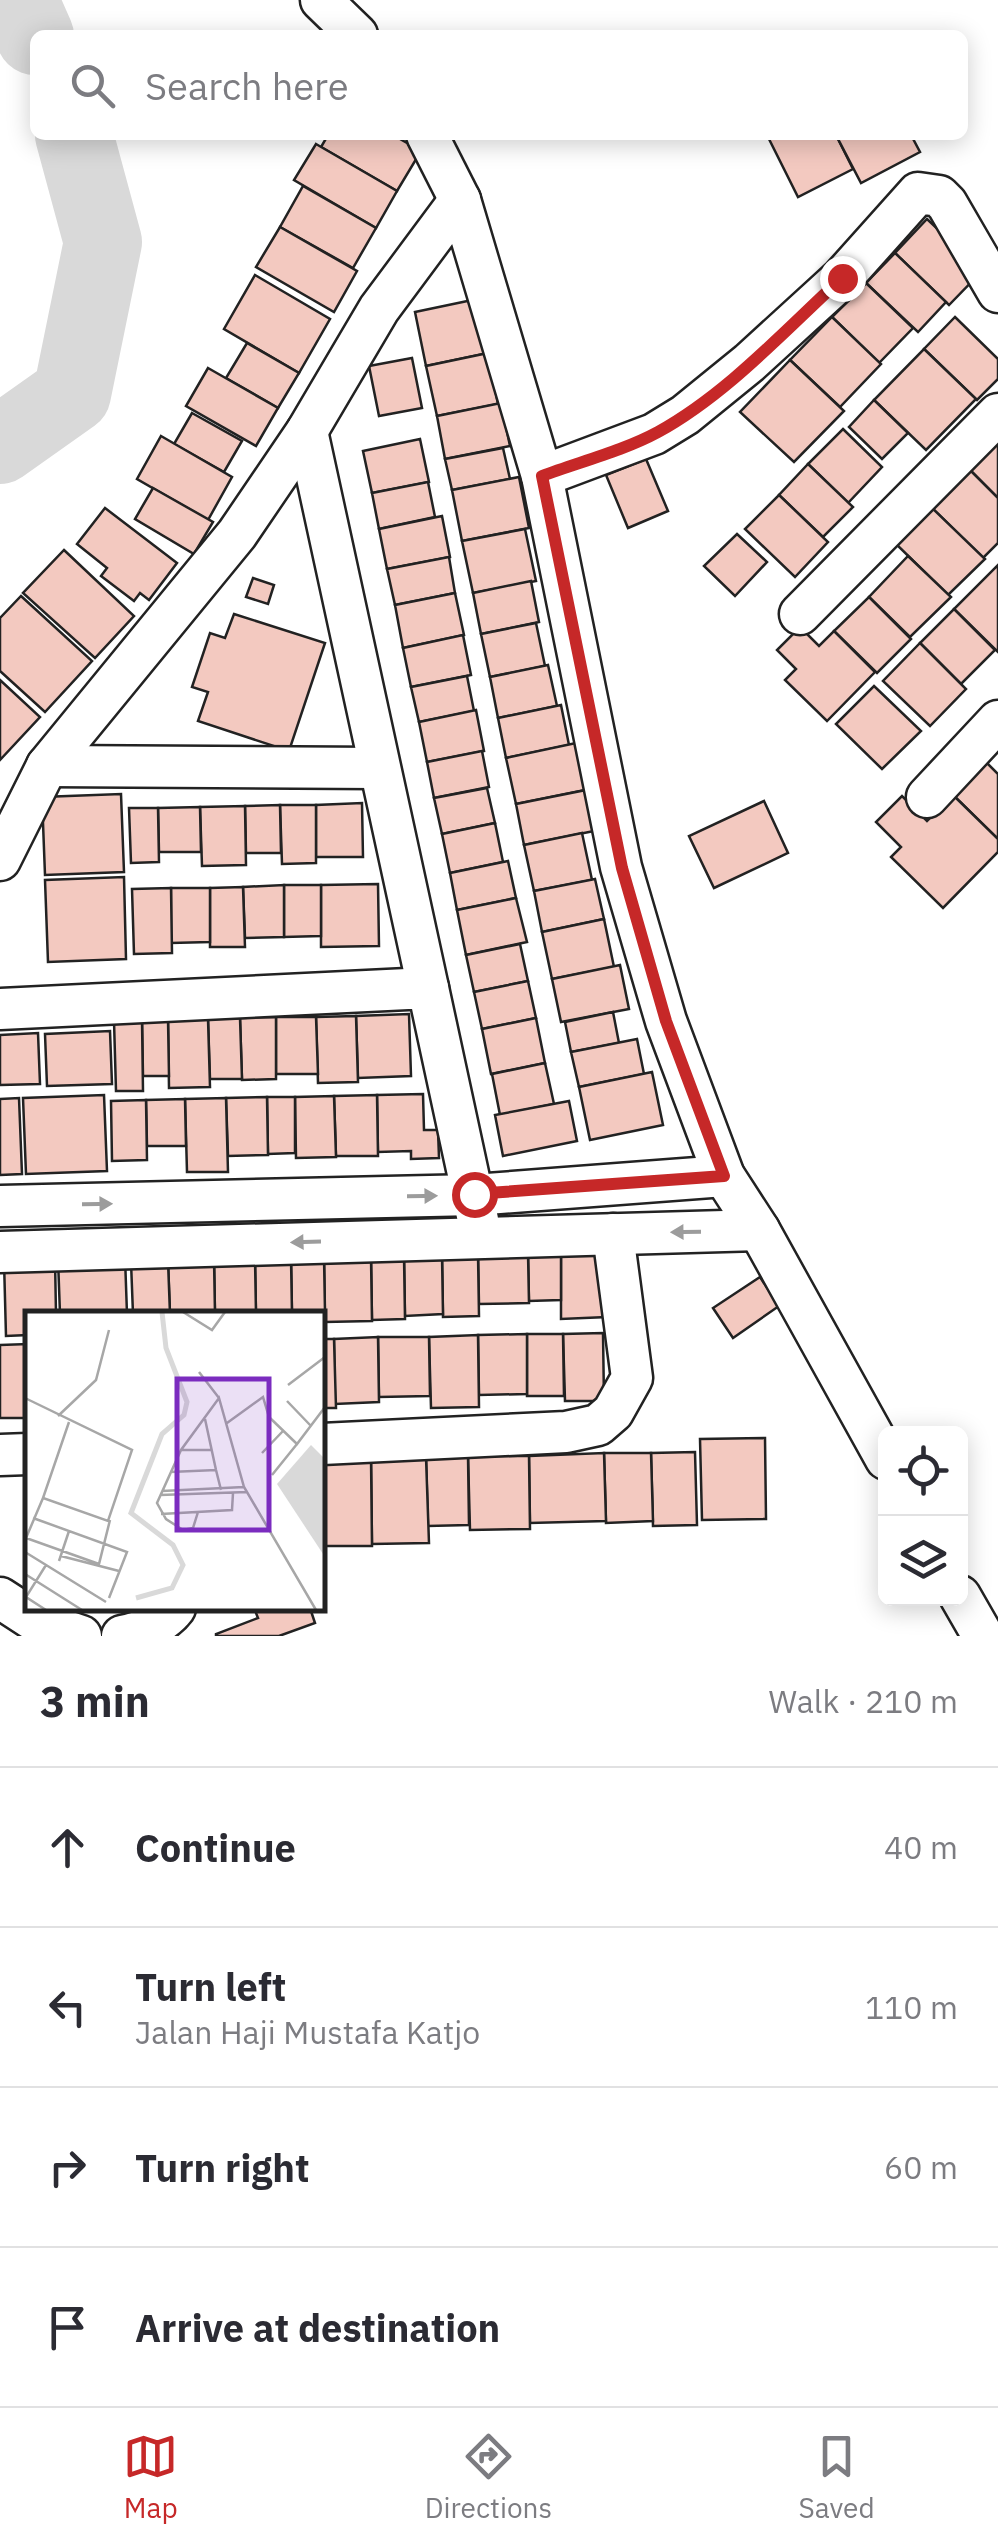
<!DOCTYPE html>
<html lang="en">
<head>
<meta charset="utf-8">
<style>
  :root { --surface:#fff; --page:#f2f2f3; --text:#2b2b33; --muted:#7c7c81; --line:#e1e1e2; --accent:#c62828 }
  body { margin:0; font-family:"IBM Plex Sans",sans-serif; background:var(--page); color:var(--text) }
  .controls { position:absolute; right:30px; bottom:30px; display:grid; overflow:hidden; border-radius:15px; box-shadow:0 5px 25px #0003 }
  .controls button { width:90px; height:90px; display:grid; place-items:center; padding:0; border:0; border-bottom:2px solid var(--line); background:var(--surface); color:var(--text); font:50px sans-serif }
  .stop { position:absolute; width:30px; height:30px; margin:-22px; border:8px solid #c62828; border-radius:50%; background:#fff }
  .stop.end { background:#c62828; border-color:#fff; box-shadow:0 2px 10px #0008 }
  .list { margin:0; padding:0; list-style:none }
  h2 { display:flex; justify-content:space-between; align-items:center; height:130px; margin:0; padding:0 40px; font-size:42px }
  h2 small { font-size:32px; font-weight:400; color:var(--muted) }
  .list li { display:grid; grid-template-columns:65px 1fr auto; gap:30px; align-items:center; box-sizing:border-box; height:160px; padding:0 40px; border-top:2px solid var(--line) }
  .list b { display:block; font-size:38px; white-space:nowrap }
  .list p { margin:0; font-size:32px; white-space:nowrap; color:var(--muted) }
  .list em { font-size:32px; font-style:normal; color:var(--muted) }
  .icon { flex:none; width:55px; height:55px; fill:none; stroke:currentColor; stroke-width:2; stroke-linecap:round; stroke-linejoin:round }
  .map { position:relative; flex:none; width:998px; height:1636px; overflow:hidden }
  .search { position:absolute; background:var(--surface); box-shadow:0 5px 25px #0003; left:30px; right:30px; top:30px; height:110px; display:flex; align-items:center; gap:25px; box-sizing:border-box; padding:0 35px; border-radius:15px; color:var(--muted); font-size:38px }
  .sheet { height:770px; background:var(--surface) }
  nav { display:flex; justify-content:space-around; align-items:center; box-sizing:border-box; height:140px; border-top:2px solid var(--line); background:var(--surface); font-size:28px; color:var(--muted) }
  nav a { display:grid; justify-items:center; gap:5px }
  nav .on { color:var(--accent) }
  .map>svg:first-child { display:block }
</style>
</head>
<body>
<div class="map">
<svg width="998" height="1636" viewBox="0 0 998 1636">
  <rect width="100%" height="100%" fill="#fff"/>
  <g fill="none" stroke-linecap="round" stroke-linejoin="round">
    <g stroke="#d9d9d9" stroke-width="78">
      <polyline points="19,0 35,36"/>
      <polyline points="0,445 72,394 103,242 74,135"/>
    </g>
  </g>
  <g fill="#f3c9c0" stroke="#222" stroke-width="2.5">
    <polygon points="328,135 393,135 421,151 397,191 321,147"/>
    <polygon points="767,135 836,135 853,169 798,197"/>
    <polygon points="836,135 911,135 920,152 861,183"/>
    <polygon points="316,144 397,191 376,228 294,180"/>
    <polygon points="303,186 376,228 353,268 280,227"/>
    <polygon points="927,219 982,271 949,305 895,253"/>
    <polygon points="280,227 357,271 334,312 256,267"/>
    <polygon points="895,253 946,302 918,332 866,283"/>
    <polygon points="255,275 330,319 299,373 224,329"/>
    <polygon points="866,283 913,328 879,363 832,317"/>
    <polygon points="477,299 488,353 426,366 415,312"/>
    <polygon points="832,317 881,364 840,407 790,360"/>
    <polygon points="955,317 998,359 998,379 977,400 924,349"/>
    <polygon points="247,343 299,373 278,408 226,378"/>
    <polygon points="924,349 976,399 926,450 874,400"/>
    <polygon points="488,353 498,404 437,416 426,366"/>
    <polygon points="412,358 422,408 379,416 369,366"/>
    <polygon points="790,360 844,411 794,462 740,412"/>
    <polygon points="208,368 278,408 256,446 186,406"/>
    <polygon points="874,400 908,433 882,459 849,427"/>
    <polygon points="501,403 510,446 445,459 437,416"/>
    <polygon points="192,413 242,441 224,472 174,444"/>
    <polygon points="843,429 882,467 848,503 808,464"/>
    <polygon points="161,436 232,477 208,520 137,479"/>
    <polygon points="998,438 998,498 968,468"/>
    <polygon points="420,439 429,482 372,493 363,451"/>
    <polygon points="503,448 510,479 452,490 445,459"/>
    <polygon points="646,459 668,511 628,528 606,475"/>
    <polygon points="808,464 853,507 823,537 779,495"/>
    <polygon points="968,468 998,498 998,543 983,558 930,506"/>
    <polygon points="519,477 529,528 462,541 452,490"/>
    <polygon points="428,482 435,517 379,529 372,493"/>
    <polygon points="153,488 213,522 194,554 135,519"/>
    <polygon points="779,495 828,542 795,577 745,529"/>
    <polygon points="930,506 985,559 948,595 894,542"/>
    <polygon points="105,508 177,563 149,600 140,593 134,601 101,576 107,568 77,544"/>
    <polygon points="442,516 450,557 387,569 379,529"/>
    <polygon points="525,529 536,581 473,593 462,541"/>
    <polygon points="737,534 767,562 735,596 704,566"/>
    <polygon points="64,550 134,616 95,658 23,593"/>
    <polygon points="908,556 951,597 910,637 869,597"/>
    <polygon points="449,557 455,593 395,605 387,569"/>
    <polygon points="998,565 998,652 954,609"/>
    <polygon points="253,578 274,585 268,604 246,597"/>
    <polygon points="531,581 539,622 481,634 473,593"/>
    <polygon points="455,593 464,635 403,648 395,605"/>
    <polygon points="21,596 92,661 45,712 0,671 0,618"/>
    <polygon points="869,597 911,639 877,673 834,631"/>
    <polygon points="954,609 995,650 961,684 920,643"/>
    <polygon points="234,614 325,643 289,751 198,721 208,692 192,687 210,633 225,638"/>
    <polygon points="536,623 545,666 490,677 481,634"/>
    <polygon points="800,627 819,646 834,631 875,672 827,721 785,680 796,669 777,650"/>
    <polygon points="463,635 471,675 411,687 403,648"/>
    <polygon points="920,643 966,689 930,726 883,681"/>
    <polygon points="548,665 557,706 498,718 490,677"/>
    <polygon points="467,676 474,711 419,722 411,687"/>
    <polygon points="0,680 40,717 0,760"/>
    <polygon points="874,686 921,731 882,769 836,724"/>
    <polygon points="561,705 569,745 506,758 498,718"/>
    <polygon points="476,710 484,751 427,762 419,722"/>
    <polygon points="576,743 585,790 516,804 506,758"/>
    <polygon points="482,751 489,787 434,798 427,762"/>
    <polygon points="986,762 998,774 998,839 953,795"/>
    <polygon points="487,788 495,823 442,834 434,798"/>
    <polygon points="586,790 594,831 524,845 516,804"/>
    <polygon points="121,794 124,872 45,875 42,797"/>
    <polygon points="953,795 998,839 998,852 943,908 891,857 901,847 876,822 902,796 927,821"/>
    <polygon points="764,801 788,853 714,888 689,836"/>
    <polygon points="362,803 363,857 316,857 316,805"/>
    <polygon points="280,805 316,805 316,863 282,864"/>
    <polygon points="280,805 281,853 246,853 245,806"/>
    <polygon points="245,806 246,865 202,866 200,807"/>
    <polygon points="200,807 201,852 159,852 158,808"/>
    <polygon points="129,808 158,808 159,862 131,863"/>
    <polygon points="495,823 503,862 450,873 442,834"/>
    <polygon points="582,833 592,880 534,891 524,845"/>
    <polygon points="508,861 516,898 457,910 450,873"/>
    <polygon points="124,877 126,959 48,962 45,880"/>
    <polygon points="595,879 604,919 542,932 534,891"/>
    <polygon points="378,884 379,946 321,947 321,885"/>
    <polygon points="284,885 321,885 321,936 284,937"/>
    <polygon points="284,885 284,937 245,938 243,887"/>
    <polygon points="243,887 245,947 210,947 210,888"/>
    <polygon points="171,888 210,888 210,942 171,943"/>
    <polygon points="171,888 172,953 134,954 132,889"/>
    <polygon points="516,898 527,942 466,955 457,910"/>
    <polygon points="604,919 614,967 552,979 542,932"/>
    <polygon points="520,944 528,981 474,992 466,955"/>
    <polygon points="620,965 629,1009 561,1022 552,979"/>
    <polygon points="528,981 536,1018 482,1029 474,992"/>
    <polygon points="613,1012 619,1043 571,1052 565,1022"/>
    <polygon points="409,1014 411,1076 358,1078 356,1016"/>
    <polygon points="356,1016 358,1082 318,1083 316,1017"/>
    <polygon points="276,1017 316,1017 318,1074 276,1074"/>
    <polygon points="276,1017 276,1079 242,1080 240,1018"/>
    <polygon points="240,1018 242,1079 210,1079 208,1019"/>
    <polygon points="536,1018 545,1063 491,1074 482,1029"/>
    <polygon points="168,1019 208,1019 210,1087 169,1088"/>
    <polygon points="168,1019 169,1076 143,1076 142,1020"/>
    <polygon points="142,1020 143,1091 116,1091 114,1021"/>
    <polygon points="110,1031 112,1084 47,1086 45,1034"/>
    <polygon points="38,1033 40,1084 0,1085 0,1035"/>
    <polygon points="637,1039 644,1074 579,1087 571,1052"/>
    <polygon points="545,1063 554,1104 500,1115 492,1074"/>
    <polygon points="652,1072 663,1125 590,1140 579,1087"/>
    <polygon points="423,1094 424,1130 438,1130 439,1158 411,1159 411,1151 378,1152 377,1095"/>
    <polygon points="104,1095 107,1171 26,1174 23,1098"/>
    <polygon points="377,1095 378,1156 336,1156 334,1096"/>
    <polygon points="334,1096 336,1157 296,1158 295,1097"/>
    <polygon points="267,1097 295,1097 295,1153 268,1154"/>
    <polygon points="267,1097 268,1155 228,1156 226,1098"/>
    <polygon points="19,1098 22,1174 0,1175 0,1099"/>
    <polygon points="226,1098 228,1172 187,1172 185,1099"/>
    <polygon points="185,1099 186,1146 147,1146 146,1100"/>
    <polygon points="146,1100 147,1160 112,1161 111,1101"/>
    <polygon points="569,1101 577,1141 503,1156 495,1115"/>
    <polygon points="606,1244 607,1317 561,1319 561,1252"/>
    <polygon points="561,1252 561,1300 529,1301 528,1253"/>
    <polygon points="528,1253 529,1303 479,1304 478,1254"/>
    <polygon points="478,1254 479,1316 443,1317 442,1255"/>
    <polygon points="442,1255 443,1314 405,1316 404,1256"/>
    <polygon points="404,1256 405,1319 372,1320 371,1257"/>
    <polygon points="125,1257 127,1314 60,1314 58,1259"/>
    <polygon points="324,1257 371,1257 372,1321 325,1322"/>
    <polygon points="324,1257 325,1312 292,1313 291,1258"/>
    <polygon points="291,1258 292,1314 256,1314 255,1259"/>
    <polygon points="55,1259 56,1314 28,1314 28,1335 6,1336 4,1261"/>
    <polygon points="214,1259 255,1259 256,1314 215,1314"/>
    <polygon points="214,1259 215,1314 170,1314 168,1261"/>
    <polygon points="168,1261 170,1314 133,1314 131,1262"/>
    <polygon points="760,1277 779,1306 733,1338 713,1308"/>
    <polygon points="603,1333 604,1401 565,1401 563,1334"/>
    <polygon points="527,1334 563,1334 564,1396 527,1396"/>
    <polygon points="527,1334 527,1394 479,1395 478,1335"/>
    <polygon points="478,1335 479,1407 431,1408 429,1337"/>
    <polygon points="378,1337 429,1337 430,1396 379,1397"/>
    <polygon points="378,1337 379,1402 335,1404 334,1339"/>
    <polygon points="322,1339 334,1339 336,1408 322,1408"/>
    <polygon points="28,1344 28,1418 0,1418 0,1345"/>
    <polygon points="765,1438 766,1519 702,1520 700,1439"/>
    <polygon points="695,1452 697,1525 653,1526 651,1453"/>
    <polygon points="604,1453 651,1453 653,1521 606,1523"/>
    <polygon points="604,1453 606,1521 530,1523 529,1456"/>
    <polygon points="468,1456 529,1456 530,1529 470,1530"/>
    <polygon points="468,1456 469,1525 428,1526 426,1457"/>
    <polygon points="426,1457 429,1543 372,1544 371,1458"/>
    <polygon points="371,1458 372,1546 322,1546 322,1460"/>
    <polygon points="254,1608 310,1608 315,1623 279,1636 216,1636 216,1634 258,1618"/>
  </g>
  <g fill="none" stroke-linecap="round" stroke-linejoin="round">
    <g stroke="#222" stroke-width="45">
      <g id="minor">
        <polyline points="321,0 357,35"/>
        <polyline points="427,135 460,200"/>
        <polyline points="307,431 428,988"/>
        <polyline points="542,476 654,434 685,415 749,363 842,278 918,193 939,196 947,204 998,292"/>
        <polyline points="800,614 998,414"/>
        <polyline points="47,766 378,768"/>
        <polyline points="927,797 998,721"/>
        <polyline points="0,860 47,766 237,534 307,431 379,309 460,200 542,476 621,867 666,1021 724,1176 759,1230 886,1459"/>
        <polyline points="0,1009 428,988 478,1220"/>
        <polyline points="0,1206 474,1195 724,1176"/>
        <polyline points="0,1252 759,1230"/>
        <polyline points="322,1444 566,1432 598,1425 613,1412 632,1378 613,1234"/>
        <polyline points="0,1455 28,1454"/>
        <polyline points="960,1596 983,1636"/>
        <polyline points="0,1598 34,1620 81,1636"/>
        <path d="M122,1636C140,1633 164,1623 175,1608"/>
      </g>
    </g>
    <use href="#minor" stroke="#fff" stroke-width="40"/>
  </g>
  <defs><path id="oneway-solid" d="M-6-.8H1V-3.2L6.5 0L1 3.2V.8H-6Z" transform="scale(2.5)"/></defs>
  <g fill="#9c9c9c">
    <use href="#oneway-solid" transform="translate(422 1196) rotate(-1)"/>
    <use href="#oneway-solid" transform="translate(97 1204) rotate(-1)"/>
    <use href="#oneway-solid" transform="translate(686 1232) rotate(179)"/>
    <use href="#oneway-solid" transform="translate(306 1242) rotate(178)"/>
  </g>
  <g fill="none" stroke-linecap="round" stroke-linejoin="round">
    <path stroke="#c62828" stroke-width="12" d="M474,1194L724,1176L666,1021L622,868L542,476C579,462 623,451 658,432C727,394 784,331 842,278"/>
  </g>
  <g transform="translate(25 1311)">
    <rect width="300" height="300" fill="#fff"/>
    <path d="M286,134L300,148V246L252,173Z" fill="#d9d9d9"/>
    <path fill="none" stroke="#d9d9d9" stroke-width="5" d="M111,287L147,277L158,254L148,234L106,202L137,123L159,104L162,91L141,37L137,1"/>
    <path fill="none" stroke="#a7a7a7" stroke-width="2.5" d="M158,1L187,19L200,1M174,61L194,87M263,74L300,46M0,87L107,139L83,210L18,187L44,111M262,90L286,115M33,105L71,69L84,19M180,108L191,159M202,112L238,86L244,106L272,133L300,96M156,139H187M237,142L258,120M145,161L191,159L196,179M247,164L272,133M137,180L219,176M135,184L222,181M18,187L1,227L74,253L85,209M173,201L168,217L158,219L141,208L132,192L156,139L194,87L219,176L291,299M136,203L207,199L208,182M8,207L102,241L84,287M0,241L81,291M36,245L94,260M34,250L44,220M21,254L1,286L21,299M0,263L57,299"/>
    <path fill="#7b2cbf" fill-opacity="0.15" stroke="#7b2cbf" stroke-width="5" d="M152,68H244V219H152Z"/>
    <rect width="300" height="300" fill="none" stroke="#222" stroke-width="5"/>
  </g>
</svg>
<div class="controls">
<button><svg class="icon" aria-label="locate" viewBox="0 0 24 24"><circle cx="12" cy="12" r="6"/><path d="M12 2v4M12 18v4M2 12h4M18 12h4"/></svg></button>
<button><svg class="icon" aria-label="layers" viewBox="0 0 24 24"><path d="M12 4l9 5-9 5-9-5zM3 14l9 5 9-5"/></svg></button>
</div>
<div class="stop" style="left:474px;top:1194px"></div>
<div class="stop end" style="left:842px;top:278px"></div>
<div class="search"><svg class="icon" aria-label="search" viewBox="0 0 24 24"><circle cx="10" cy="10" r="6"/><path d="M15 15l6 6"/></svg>Search here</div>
</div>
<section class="sheet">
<h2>3 min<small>Walk · 210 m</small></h2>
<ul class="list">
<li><svg class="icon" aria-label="ahead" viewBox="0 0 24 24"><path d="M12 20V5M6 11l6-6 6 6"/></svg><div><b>Continue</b></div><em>40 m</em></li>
<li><svg class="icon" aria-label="left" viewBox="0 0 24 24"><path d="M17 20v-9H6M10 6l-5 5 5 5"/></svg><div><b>Turn left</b><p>Jalan Haji Mustafa Katjo</p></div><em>110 m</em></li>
<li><svg class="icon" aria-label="right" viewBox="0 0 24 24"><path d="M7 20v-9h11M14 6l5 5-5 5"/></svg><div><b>Turn right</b></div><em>60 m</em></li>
<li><svg class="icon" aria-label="arrive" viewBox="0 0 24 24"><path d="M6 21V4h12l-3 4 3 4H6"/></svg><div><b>Arrive at destination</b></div></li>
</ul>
</section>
<nav>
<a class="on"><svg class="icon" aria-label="map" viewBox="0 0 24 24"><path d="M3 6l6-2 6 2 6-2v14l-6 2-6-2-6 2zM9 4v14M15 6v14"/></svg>Map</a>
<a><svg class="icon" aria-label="directions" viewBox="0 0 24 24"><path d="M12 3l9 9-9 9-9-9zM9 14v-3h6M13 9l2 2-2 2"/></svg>Directions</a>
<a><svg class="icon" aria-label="saved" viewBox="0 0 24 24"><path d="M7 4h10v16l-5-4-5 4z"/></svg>Saved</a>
</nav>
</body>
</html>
